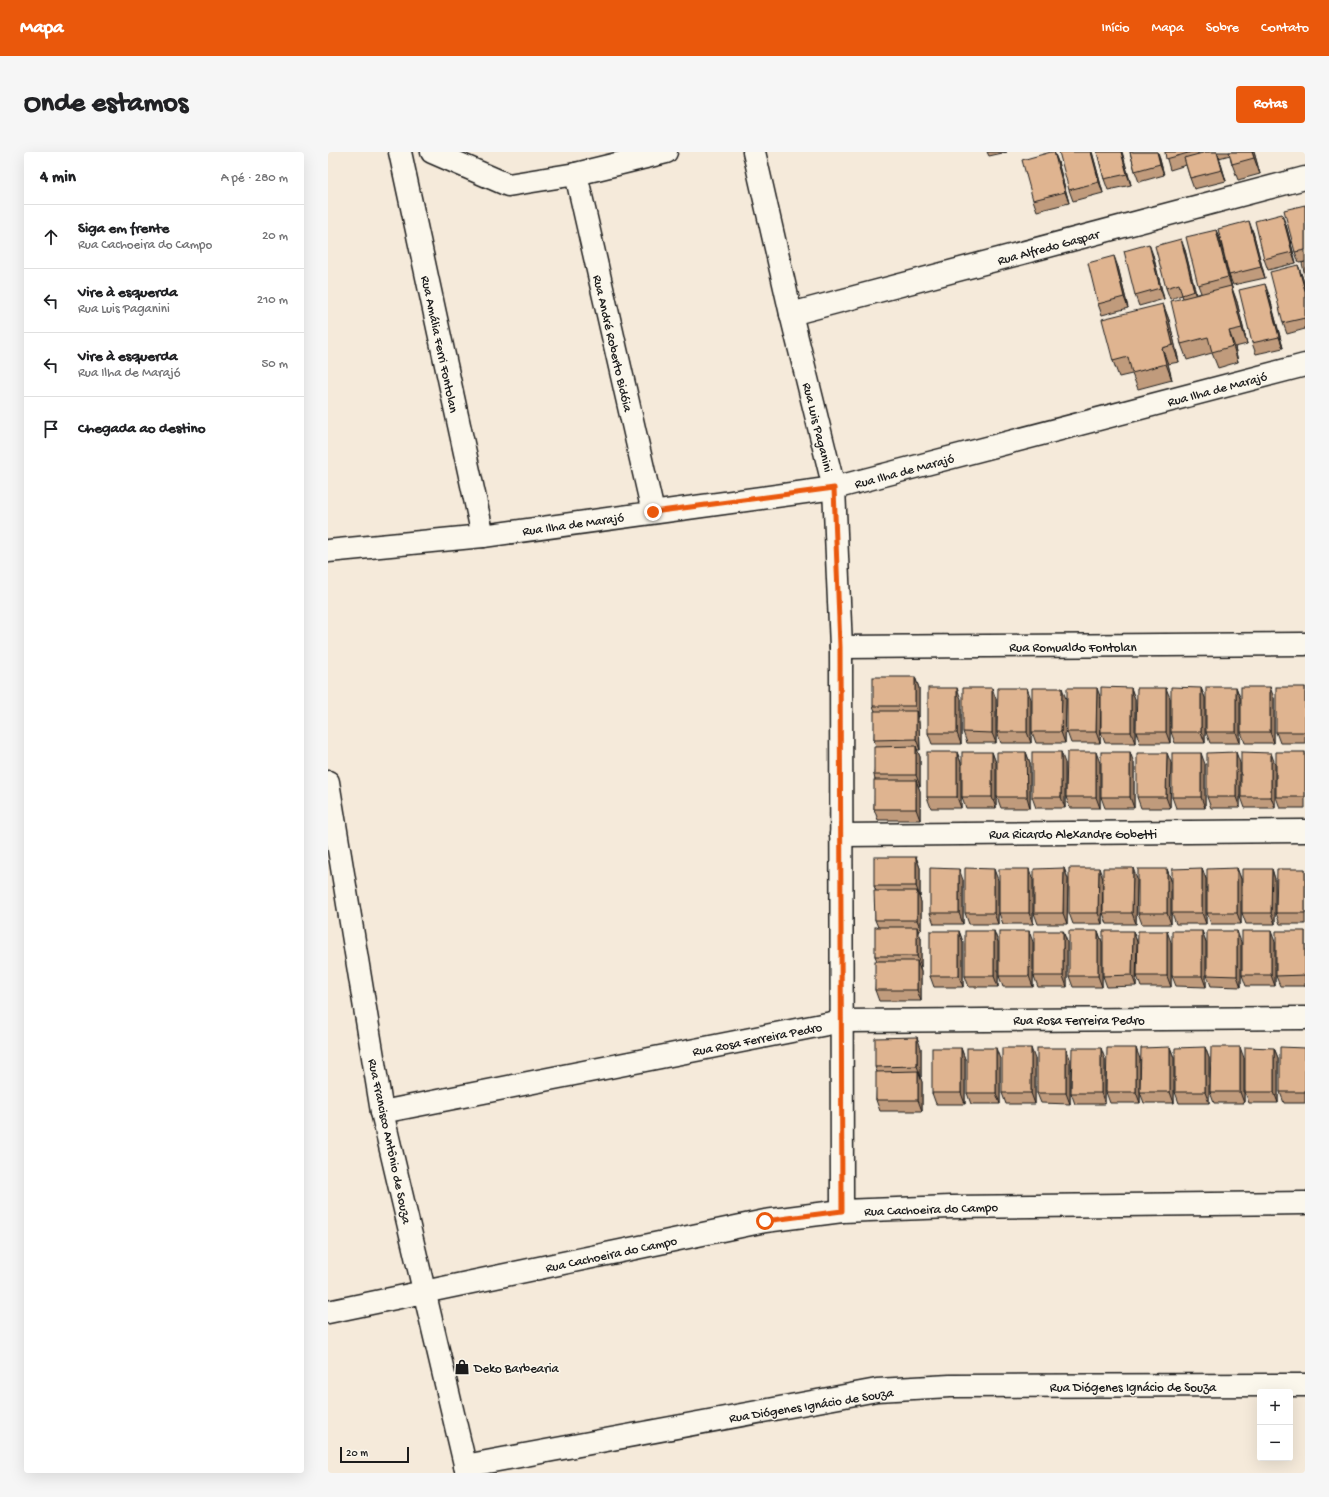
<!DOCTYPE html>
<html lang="pt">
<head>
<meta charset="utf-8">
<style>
  :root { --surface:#fff; --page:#f6f6f6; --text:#202124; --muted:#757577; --line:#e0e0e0; --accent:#ea580c }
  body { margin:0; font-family:"Gochi Hand",sans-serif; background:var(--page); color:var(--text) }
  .controls { position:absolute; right:12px; bottom:12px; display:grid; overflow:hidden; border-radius:4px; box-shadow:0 4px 16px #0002 }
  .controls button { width:36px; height:36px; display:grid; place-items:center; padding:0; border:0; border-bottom:1px solid var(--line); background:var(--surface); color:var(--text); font:20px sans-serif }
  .scale { position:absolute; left:12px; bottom:10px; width:69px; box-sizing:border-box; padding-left:4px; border:2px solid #1c1c1c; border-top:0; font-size:11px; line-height:14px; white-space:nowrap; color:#1c1c1c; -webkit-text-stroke:3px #fbf7ec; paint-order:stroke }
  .stop { position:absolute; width:12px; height:12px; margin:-9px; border:3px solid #ea580c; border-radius:50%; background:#fff }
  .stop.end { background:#ea580c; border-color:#fff; box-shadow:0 1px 4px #0008 }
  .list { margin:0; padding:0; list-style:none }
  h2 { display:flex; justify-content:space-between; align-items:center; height:52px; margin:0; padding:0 16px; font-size:17px }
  h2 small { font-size:13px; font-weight:400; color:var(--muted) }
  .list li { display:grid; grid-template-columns:26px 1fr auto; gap:12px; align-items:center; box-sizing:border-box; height:64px; padding:0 16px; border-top:1px solid var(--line) }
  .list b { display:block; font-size:15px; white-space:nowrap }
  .list p { margin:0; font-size:13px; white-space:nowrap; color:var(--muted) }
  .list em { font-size:13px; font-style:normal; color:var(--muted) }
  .icon { flex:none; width:22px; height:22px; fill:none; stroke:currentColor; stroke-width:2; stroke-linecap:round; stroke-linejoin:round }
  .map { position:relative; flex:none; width:977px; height:1321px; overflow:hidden; border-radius:4px }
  header { display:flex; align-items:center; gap:24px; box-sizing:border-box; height:56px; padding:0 20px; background:var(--accent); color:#fff }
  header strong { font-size:19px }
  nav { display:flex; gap:22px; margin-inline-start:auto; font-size:14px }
  .intro { display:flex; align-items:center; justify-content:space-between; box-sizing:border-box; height:96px; padding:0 24px }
  h1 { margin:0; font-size:28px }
  .button { padding:10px 18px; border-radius:4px; background:var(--accent); color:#fff; font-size:14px; font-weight:700 }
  main { display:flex; gap:24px; padding:0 24px }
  aside { flex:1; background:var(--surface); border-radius:4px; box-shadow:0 4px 16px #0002 }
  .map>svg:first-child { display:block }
</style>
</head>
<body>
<header>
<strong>Mapa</strong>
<nav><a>Início</a><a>Mapa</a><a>Sobre</a><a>Contato</a></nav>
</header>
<div class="intro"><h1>Onde estamos</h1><a class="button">Rotas</a></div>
<main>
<aside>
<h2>4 min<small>A pé · 280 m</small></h2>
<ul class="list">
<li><svg class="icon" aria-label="ahead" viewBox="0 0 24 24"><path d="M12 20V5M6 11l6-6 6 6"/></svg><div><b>Siga em frente</b><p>Rua Cachoeira do Campo</p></div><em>20 m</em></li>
<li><svg class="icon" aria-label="left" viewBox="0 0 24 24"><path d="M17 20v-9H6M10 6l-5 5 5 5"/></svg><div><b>Vire à esquerda</b><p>Rua Luis Paganini</p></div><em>210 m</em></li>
<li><svg class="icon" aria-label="left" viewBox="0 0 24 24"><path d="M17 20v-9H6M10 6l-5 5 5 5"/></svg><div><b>Vire à esquerda</b><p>Rua Ilha de Marajó</p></div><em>50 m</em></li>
<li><svg class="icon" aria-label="arrive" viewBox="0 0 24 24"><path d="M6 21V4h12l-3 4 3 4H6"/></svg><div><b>Chegada ao destino</b></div></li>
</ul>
</aside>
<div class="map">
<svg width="977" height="1321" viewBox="0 0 977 1321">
  <rect width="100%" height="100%" fill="#f5eada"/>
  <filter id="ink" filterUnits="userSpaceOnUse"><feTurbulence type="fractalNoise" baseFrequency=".025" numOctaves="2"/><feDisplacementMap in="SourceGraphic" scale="8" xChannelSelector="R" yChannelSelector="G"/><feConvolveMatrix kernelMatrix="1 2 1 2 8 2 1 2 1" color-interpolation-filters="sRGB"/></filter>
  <g filter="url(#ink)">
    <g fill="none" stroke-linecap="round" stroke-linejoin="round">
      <g stroke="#1c1c1c" stroke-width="25">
        <g id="minor">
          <polyline points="72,0 155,384"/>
          <polyline points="104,0 180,33 248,22 338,0"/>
          <polyline points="426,0 463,162 506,336 513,495 514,1059"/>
          <polyline points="248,22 325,360"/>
          <polyline points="463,162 977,26"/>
          <polyline points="0,399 155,384 506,336 977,213"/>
          <polyline points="513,495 977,492"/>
          <polyline points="0,630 54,960 139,1321"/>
          <polyline points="513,683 977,679"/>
          <polyline points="54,960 514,869 977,866"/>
          <polyline points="0,1160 437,1069 514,1059 623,1055 977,1051"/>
          <polyline points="137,1314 549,1238 622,1234 977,1233"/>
        </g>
      </g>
      <use href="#minor" stroke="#fbf7ec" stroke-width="22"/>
    </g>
    <g fill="#c09b7c" stroke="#1c1c1c">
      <polygon points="659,0 679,0 661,4"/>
      <polygon points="726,0 730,10 741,51 709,59 705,48"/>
      <polygon points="764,0 775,41 745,49 741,38"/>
      <polygon points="769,0 794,0 803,33 780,38 776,27"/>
      <polygon points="802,0 830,0 836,23 811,30 807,19"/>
      <polygon points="837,0 870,0 870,2 875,1 874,0 926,0 932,22 910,28 904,12 902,3 891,6 898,29 866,37 862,26 858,13 842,18"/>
      <polygon points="977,53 977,110 971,111 967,100"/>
      <polygon points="958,73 968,111 940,118 936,107"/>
      <polygon points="925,80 937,126 905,133 901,123"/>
      <polygon points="892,88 904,136 909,150 919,192 907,195 910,210 890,216 884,201 859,208 853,192 855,146 854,143 842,147 838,136 857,98 868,143 873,141 870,133"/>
      <polygon points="825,103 836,147 811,154 807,143"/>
      <polygon points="970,113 974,124 977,134 977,177 959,182 955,171"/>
      <polygon points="790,115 800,156 774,163 770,152"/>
      <polygon points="941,143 955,196 928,202 924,191"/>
      <polygon points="835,152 841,168 851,210 840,212 844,228 810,237 804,222 791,225 785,209"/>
      <polygon points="587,525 591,536 591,565 590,565 591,570 592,598 589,598 592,605 592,634 590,634 592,639 592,668 550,668 546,657 547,628 546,623 548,594 546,588 547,559 545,554"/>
      <polygon points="908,535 912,546 912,591 882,591 878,580"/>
      <polygon points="977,535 977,591 952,591 948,580"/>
      <polygon points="803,536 807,547 807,591 777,591 773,580"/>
      <polygon points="873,536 877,546 877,591 847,591 843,580"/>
      <polygon points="842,546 842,591 812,591 808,580"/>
      <polygon points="946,546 946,591 917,591 913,580"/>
      <polygon points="633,547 633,592 604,592 600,581"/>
      <polygon points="668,547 668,591 639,591 635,580"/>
      <polygon points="703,547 703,591 673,591 669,580"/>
      <polygon points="738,547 737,591 708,591 704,580"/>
      <polygon points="773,547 772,591 743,591 739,580"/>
      <polygon points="629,600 633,611 633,656 603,656 599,645"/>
      <polygon points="664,600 668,611 668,656 638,656 634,645"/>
      <polygon points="698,600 702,611 702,656 673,656 669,645"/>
      <polygon points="977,600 977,656 952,656 948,645"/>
      <polygon points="737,611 737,656 708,656 704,645"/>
      <polygon points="772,611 772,656 742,656 738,645"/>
      <polygon points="806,611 806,656 777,656 773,645"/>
      <polygon points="843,611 842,656 813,656 809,645"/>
      <polygon points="912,611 912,656 883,656 879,645"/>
      <polygon points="877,612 877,656 848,656 844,645"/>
      <polygon points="947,612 947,656 917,656 913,645"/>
      <polygon points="588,705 592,716 592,745 591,745 593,750 593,778 590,779 593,786 593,815 592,815 593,820 593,849 551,849 547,838 549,809 547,804 550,775 547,768 548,739 546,734"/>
      <polygon points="736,716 740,727 739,772 710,772 706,761"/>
      <polygon points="874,716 878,727 878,772 848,772 844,761"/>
      <polygon points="909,716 913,727 913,772 883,772 879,761"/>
      <polygon points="839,717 843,728 843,772 814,772 810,761"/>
      <polygon points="944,717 947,727 947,772 918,772 914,761"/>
      <polygon points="977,717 977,772 952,772 948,761"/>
      <polygon points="775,727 774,772 745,772 741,761"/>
      <polygon points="809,727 808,772 779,772 775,761"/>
      <polygon points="635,728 635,772 606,772 602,761"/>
      <polygon points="670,728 670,772 641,772 637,761"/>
      <polygon points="705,728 705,772 675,772 671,761"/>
      <polygon points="631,779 635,790 635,835 606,835 602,824"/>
      <polygon points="666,779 670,790 670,835 641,835 637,824"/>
      <polygon points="735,779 739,790 739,835 710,835 706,824"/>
      <polygon points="770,779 774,790 774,835 745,835 741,824"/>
      <polygon points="805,779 809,790 808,834 779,835 775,824"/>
      <polygon points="874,779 878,790 878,835 848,834 844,824"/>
      <polygon points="977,779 977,834 952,834 948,824"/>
      <polygon points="705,790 705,835 675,835 671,824"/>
      <polygon points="843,790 843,835 813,835 809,824"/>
      <polygon points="913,790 913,835 883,834 879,823"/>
      <polygon points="947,790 947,834 918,834 914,823"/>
      <polygon points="842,895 846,906 846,951 816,951 812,940"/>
      <polygon points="877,895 881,906 881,951 851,951 847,940"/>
      <polygon points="593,896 593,925 592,925 594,930 594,959 552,959 548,948 549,920 547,915"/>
      <polygon points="633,896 637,907 637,952 608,952 604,941"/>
      <polygon points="738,896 742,907 742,952 713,951 709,941"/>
      <polygon points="946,896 950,906 950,951 921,951 917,940"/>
      <polygon points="977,896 977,951 956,951 952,940"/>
      <polygon points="916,906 916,951 886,951 882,940"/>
      <polygon points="672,907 672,952 643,952 639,941"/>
      <polygon points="707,907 707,952 678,952 674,941"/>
      <polygon points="777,907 777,952 747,952 743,941"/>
      <polygon points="812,907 812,951 782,951 778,940"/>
    </g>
    <g fill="#9c7e65" stroke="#1c1c1c">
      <polygon points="726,0 730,10 741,51 737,40"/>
      <polygon points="763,0 764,0 775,41 771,30"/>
      <polygon points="793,0 794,0 803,33 799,22"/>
      <polygon points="829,0 830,0 836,23 832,12"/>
      <polygon points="889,0 892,8 898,29 894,18"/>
      <polygon points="924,0 926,0 932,22 926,6"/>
      <polygon points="954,62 958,73 968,111 964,100"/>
      <polygon points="921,69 925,80 937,126 933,115"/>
      <polygon points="888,78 892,88 904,136 900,125"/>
      <polygon points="853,87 857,98 870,150 866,139"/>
      <polygon points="821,92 825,103 836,147 832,136"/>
      <polygon points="786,104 790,115 800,156 796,145"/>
      <polygon points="970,113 974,124 977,134 977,139"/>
      <polygon points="937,132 941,143 955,196 951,185"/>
      <polygon points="903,134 909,150 919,192 914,176"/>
      <polygon points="835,152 841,168 851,210 845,193"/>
      <polygon points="901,179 907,195 910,210 905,194"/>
      <polygon points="834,196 840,212 844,228 838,212"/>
      <polygon points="587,525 591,536 591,565 587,554"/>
      <polygon points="908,535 912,546 912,591 908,580"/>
      <polygon points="942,535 946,546 946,591 942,580"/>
      <polygon points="629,536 633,547 633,592 629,581"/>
      <polygon points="664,536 668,547 668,591 664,581"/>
      <polygon points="699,536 703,547 703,591 699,580"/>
      <polygon points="734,536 738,547 737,591 733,580"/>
      <polygon points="769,536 773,547 772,591 768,580"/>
      <polygon points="803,536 807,547 807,591 803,580"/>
      <polygon points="838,536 842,546 842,591 838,580"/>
      <polygon points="873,536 877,546 877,591 873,580"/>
      <polygon points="588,559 591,570 592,598 588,587"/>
      <polygon points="588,594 592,605 592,634 588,623"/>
      <polygon points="629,600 633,611 633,656 629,645"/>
      <polygon points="664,600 668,611 668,656 664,645"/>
      <polygon points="698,600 702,611 702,656 699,645"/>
      <polygon points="733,600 737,611 737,656 733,645"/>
      <polygon points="768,600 772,611 772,656 768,645"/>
      <polygon points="802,600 806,611 806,656 802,645"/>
      <polygon points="908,600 912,611 912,656 908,645"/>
      <polygon points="839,601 843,611 842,656 838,645"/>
      <polygon points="873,601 877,612 877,656 873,645"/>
      <polygon points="943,601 947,612 947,656 943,645"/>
      <polygon points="588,628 592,639 592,668 588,657"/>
      <polygon points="588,705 592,716 592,745 588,734"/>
      <polygon points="736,716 740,727 739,772 735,761"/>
      <polygon points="771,716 775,727 774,772 770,761"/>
      <polygon points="805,716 809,727 808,772 804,761"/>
      <polygon points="874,716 878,727 878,772 874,761"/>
      <polygon points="909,716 913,727 913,772 909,761"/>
      <polygon points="631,717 635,728 635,772 631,761"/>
      <polygon points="666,717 670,728 670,772 666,761"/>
      <polygon points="701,717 705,728 705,772 701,761"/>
      <polygon points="839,717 843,728 843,772 839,761"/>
      <polygon points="944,717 947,727 947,772 943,761"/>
      <polygon points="589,739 593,750 593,778 589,768"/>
      <polygon points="589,775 593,786 593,815 589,804"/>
      <polygon points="631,779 635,790 635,835 631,824"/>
      <polygon points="666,779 670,790 670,835 666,824"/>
      <polygon points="701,779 705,790 705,835 701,824"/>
      <polygon points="735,779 739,790 739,835 735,824"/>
      <polygon points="770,779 774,790 774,835 770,824"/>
      <polygon points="805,779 809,790 808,834 804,823"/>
      <polygon points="839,779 843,790 843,835 839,824"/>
      <polygon points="874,779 878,790 878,835 874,824"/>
      <polygon points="909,779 913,790 913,835 909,824"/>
      <polygon points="943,779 947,790 947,834 943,823"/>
      <polygon points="589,809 593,820 593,849 589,838"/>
      <polygon points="589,885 593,896 593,925 589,914"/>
      <polygon points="842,895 846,906 846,951 842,940"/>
      <polygon points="877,895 881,906 881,951 877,940"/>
      <polygon points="912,895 916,906 916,951 912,940"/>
      <polygon points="633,896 637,907 637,952 633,941"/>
      <polygon points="668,896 672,907 672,952 668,941"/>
      <polygon points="703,896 707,907 707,952 703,941"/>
      <polygon points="738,896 742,907 742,952 738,941"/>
      <polygon points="773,896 777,907 777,952 773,941"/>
      <polygon points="808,896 812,907 812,951 808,940"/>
      <polygon points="946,896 950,906 950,951 946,940"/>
      <polygon points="590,919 594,930 594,959 590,948"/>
    </g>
    <g fill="#dfb490" stroke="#1c1c1c">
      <polygon points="723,0 726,0 737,40 705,48 694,8"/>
      <polygon points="731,0 763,0 771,30 741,38"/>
      <polygon points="769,0 793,0 799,22 776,27"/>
      <polygon points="802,0 829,0 832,12 807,19"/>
      <polygon points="837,0 864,0 838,7"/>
      <polygon points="878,0 889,0 894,18 862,26 856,6"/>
      <polygon points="901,0 924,0 926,6 904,12"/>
      <polygon points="977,53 977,98 967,100 956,58"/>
      <polygon points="954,62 964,100 936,107 927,69"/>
      <polygon points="921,69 933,115 901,123 890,77"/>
      <polygon points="888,78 900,125 870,133 858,85"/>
      <polygon points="853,87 866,139 854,143 851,132 838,136 827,94"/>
      <polygon points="821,92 832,136 807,143 796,99"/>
      <polygon points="786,104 796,145 770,152 760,111"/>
      <polygon points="977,110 977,124 974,111"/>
      <polygon points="970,113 977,139 977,166 955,171 942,120"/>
      <polygon points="937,132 951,185 924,191 911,138"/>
      <polygon points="903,134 914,176 901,179 905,194 884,200 880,185 853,192 843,149"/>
      <polygon points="835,152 845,193 834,196 838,212 804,221 800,205 785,209 774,167"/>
      <rect x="545" y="525" width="42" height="29"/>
      <polygon points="773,535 803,536 803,580 773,580"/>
      <polygon points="843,535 873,536 873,580 843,580"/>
      <rect x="878" y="535" width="30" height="45"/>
      <rect x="913" y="535" width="29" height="45"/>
      <rect x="948" y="535" width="29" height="45"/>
      <rect x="600" y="536" width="29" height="45"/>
      <polygon points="635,536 664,536 664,581 635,580"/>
      <polygon points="670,536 699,536 699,580 669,580"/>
      <polygon points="704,536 734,536 733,580 704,580"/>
      <polygon points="739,536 769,536 768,580 739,580"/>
      <polygon points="809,536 838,536 838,580 808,580"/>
      <polygon points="546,559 588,559 588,587 546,588"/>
      <polygon points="588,594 588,623 546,623 546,595"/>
      <rect x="599" y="600" width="30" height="45"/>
      <rect x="634" y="600" width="30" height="45"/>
      <polygon points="669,600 698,600 699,645 669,645"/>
      <rect x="704" y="600" width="29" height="45"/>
      <polygon points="739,600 768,600 768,645 738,645"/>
      <rect x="773" y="600" width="29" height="45"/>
      <polygon points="908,600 908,645 879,645 879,601"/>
      <polygon points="913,600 943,601 943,645 913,645"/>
      <rect x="948" y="600" width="29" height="45"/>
      <polygon points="809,601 839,601 838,645 809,645"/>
      <rect x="844" y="601" width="29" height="44"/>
      <rect x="546" y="628" width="42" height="29"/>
      <rect x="546" y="705" width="42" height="29"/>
      <polygon points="602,716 631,717 631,761 602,761"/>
      <polygon points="637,716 666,717 666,761 637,761"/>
      <polygon points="736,716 735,761 706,761 706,717"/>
      <polygon points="741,716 771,716 770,761 741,761"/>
      <polygon points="775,716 805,716 804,761 775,761"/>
      <polygon points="874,716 874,761 844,761 844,717"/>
      <polygon points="909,716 909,761 879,761 879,717"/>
      <rect x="671" y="717" width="30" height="44"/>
      <rect x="810" y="717" width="29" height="44"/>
      <polygon points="914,717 944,717 943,761 914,761"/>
      <polygon points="949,717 977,717 977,761 948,761"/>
      <polygon points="546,739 589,739 589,768 547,768"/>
      <rect x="547" y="775" width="42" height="29"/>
      <rect x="602" y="779" width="29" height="45"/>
      <rect x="637" y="779" width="29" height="45"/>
      <rect x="671" y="779" width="30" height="45"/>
      <rect x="706" y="779" width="29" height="45"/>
      <rect x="741" y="779" width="29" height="45"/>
      <polygon points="775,779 805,779 804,823 775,824"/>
      <polygon points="810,779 839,779 839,824 809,824"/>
      <rect x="844" y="779" width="30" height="45"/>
      <polygon points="879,779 909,779 909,824 879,823"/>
      <rect x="914" y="779" width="29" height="44"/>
      <polygon points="948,779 977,779 977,823 948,824"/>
      <rect x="547" y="809" width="42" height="29"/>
      <polygon points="589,885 589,914 547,915 547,886"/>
      <polygon points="842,895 842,940 812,940 813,896"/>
      <polygon points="877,895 877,940 847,940 847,896"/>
      <polygon points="883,895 912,895 912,940 882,940"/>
      <polygon points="917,895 946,896 946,940 917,940"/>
      <polygon points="952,895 977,896 977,940 952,940"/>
      <rect x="604" y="896" width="29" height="45"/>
      <rect x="639" y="896" width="29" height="45"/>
      <rect x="674" y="896" width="29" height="45"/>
      <rect x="709" y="896" width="29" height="45"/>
      <polygon points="744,896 773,896 773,941 743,941"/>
      <polygon points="779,896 808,896 808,940 778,940"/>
      <polygon points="590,919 590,948 548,948 548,920"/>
    </g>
  </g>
  <g fill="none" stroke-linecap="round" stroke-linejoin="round" filter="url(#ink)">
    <polyline stroke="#ea580c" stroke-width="5" points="325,360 506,336 512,495 514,1059 437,1069"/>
  </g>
  <defs>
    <g id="shop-bare" transform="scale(1.2)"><path d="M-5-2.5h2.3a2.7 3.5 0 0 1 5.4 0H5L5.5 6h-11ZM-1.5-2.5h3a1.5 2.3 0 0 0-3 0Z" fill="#1c1c1c" stroke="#fbf7ec" stroke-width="2.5" paint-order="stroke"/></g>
  </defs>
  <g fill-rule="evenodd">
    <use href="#shop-bare" x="134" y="1215"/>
  </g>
  <g text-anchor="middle" stroke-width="3" stroke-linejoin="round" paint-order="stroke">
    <g font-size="13" fill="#1c1c1c" stroke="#fbf7ec">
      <text transform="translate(720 94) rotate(-15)" y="5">Rua Alfredo Gaspar</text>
      <text transform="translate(286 191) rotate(77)" y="5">Rua André Roberto Bidóia</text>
      <text transform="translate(113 192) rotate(78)" y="5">Rua Amália Ferri Fontolan</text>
      <text transform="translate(889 236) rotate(-15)" y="5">Rua Ilha de Marajó</text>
      <text transform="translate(491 275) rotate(76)" y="5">Rua Luis Paganini</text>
      <text transform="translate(576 318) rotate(-15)" y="5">Rua Ilha de Marajó</text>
      <text transform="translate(245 371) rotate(-8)" y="5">Rua Ilha de Marajó</text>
      <text x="745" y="499">Rua Romualdo Fontolan</text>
      <text x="745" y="686">Rua Ricardo Alexandre Gobetti</text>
      <text x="751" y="872">Rua Rosa Ferreira Pedro</text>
      <text transform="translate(429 886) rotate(-11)" y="5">Rua Rosa Ferreira Pedro</text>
      <text transform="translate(63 989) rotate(78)" y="5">Rua Francisco Antônio de Souza</text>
      <text transform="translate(603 1056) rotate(-2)" y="5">Rua Cachoeira do Campo</text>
      <text transform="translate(283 1101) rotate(-12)" y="5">Rua Cachoeira do Campo</text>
      <text x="805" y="1239">Rua Diógenes Ignácio de Souza</text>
      <text transform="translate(483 1252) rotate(-9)" y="5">Rua Diógenes Ignácio de Souza</text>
    </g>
    <g font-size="13" fill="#1c1c1c" stroke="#fbf7ec" text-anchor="start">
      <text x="146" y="1220">Deko Barbearia</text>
    </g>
  </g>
</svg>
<div class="controls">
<button>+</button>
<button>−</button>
</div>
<div class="scale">20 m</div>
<div class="stop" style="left:437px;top:1069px"></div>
<div class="stop end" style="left:325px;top:360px"></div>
</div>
</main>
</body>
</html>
